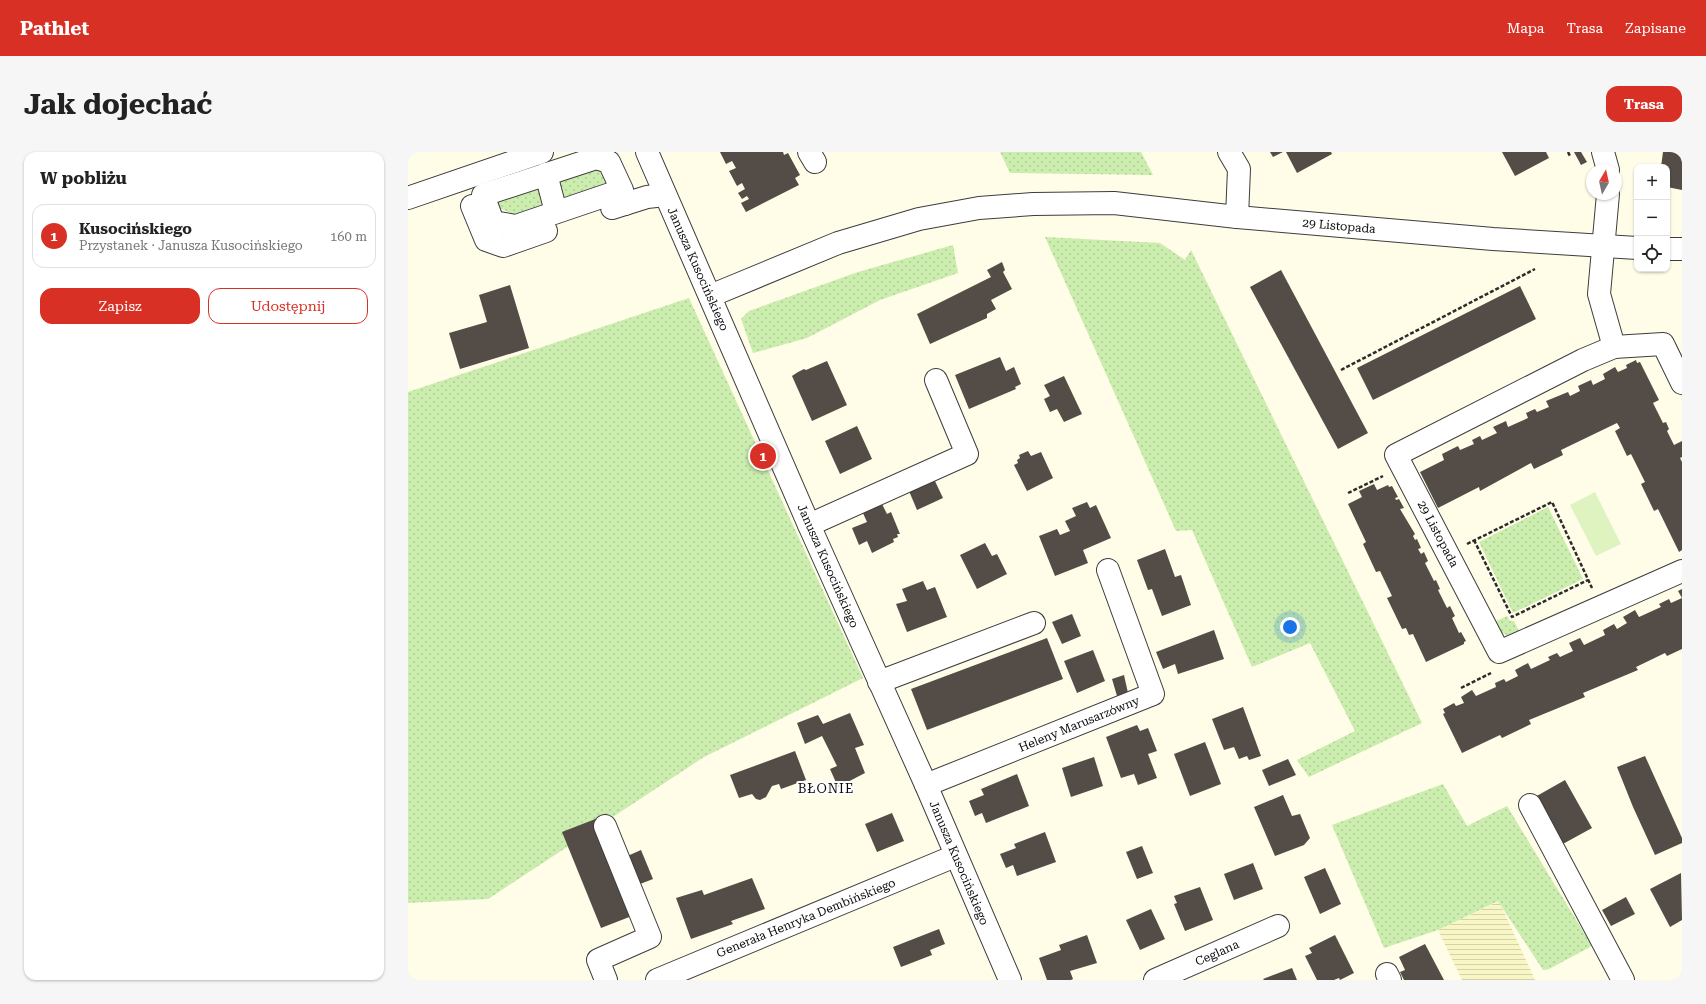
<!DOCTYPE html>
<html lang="pl">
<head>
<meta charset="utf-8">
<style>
  :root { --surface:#fff; --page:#f6f6f6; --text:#222; --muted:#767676; --line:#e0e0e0; --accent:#d93025 }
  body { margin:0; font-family:"Roboto Serif",serif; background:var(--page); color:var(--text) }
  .controls { position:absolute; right:12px; top:12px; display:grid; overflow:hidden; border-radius:8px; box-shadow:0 1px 3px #0004 }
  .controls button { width:36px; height:36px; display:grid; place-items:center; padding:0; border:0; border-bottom:1px solid var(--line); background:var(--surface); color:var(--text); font:20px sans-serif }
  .compass { position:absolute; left:1178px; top:12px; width:36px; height:36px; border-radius:50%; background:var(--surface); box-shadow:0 1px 3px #0004; rotate:9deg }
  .you { position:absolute; left:882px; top:475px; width:14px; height:14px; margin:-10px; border:3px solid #fff; border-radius:50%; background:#1a73e8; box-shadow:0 0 0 6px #1a73e833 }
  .badge { display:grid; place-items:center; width:26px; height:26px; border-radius:50%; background:var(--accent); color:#fff; font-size:13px; font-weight:700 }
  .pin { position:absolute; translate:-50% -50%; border:2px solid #fff; box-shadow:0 1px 4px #0006 }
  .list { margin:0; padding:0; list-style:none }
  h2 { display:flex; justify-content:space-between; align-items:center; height:52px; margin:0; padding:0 16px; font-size:17px }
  h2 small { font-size:13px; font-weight:400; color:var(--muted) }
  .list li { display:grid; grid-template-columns:26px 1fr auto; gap:12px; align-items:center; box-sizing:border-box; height:64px; margin:0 8px 8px; padding:0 8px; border:1px solid var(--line); border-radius:12px }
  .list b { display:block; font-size:15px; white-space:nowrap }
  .list p { margin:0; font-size:13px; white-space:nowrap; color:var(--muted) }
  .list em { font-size:13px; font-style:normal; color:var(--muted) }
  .actions { display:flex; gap:8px; padding:12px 16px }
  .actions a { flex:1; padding:9px 0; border:1px solid var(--accent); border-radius:12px; text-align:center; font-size:14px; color:var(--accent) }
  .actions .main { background:var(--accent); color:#fff }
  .icon { flex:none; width:22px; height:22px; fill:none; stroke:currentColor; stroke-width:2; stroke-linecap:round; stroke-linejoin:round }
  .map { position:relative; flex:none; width:1274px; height:828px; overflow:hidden; border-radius:12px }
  header { display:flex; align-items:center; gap:24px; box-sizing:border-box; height:56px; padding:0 20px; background:var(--accent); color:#fff }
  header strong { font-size:19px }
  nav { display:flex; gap:22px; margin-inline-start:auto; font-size:14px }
  .intro { display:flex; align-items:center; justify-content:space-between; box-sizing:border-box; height:96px; padding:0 24px }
  h1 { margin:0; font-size:28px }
  .button { padding:10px 18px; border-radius:12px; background:var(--accent); color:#fff; font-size:14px; font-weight:700 }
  main { display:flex; gap:24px; padding:0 24px }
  aside { flex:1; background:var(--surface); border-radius:12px; box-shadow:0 1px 3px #0004 }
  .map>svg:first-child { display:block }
</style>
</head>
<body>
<header>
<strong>Pathlet</strong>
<nav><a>Mapa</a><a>Trasa</a><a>Zapisane</a></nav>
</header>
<div class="intro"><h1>Jak dojechać</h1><a class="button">Trasa</a></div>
<main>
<aside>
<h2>W pobliżu<small></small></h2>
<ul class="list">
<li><span class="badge">1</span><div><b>Kusocińskiego</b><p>Przystanek · Janusza Kusocińskiego</p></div><em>160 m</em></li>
</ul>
<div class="actions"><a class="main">Zapisz</a><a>Udostępnij</a></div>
</aside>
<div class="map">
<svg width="1274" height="828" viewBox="0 0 1274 828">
  <defs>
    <pattern id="farmland-rules" width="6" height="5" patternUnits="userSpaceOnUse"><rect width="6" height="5" fill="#f8f6c5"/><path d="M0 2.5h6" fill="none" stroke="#d3d2a8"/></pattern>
    <pattern id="green-dots" width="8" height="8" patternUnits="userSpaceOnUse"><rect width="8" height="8" fill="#cbedad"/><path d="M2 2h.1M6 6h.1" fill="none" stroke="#adca94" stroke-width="1.8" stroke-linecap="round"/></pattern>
  </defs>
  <rect width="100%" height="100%" fill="#fffce8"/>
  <polygon fill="url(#farmland-rules)" points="1091,749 1127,828 1054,828 1030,778"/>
  <g fill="url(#green-dots)">
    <polygon points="592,0 733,0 745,23 602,21"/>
    <polygon points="178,13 200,22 204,31 153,48 150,22"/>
    <polygon points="126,30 134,38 139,55 109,64 87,54 84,43"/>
    <polygon points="637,85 752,91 777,108 783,98 1014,571 901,625 889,608 947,579 902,491 844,515 784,378 768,379"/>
    <polygon points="545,93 550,121 472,148 399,186 345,201 333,167 341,159 450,120"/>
    <polygon points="281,146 455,526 296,605 80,747 0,751 0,240"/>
    <polygon points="1140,355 1175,427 1105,461 1071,390"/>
    <path d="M1099,464L1102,469H1106L1113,483C1099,486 1092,481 1084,471Z"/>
    <polygon points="1035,632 1059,674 1099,654 1184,794 1141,817 1135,818 1090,749 1030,778 976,796 924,673"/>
  </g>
  <polygon fill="#dff3c0" points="1187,340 1213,392 1188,404 1162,353"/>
  <g fill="#544c46">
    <polygon points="312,0 375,0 376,3 380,1 392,23 387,26 391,33 338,60 333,51 341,47 339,44 334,47 330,41 337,37 334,31 329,34 321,19 328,16 324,9 318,12"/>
    <polygon points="862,0 875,0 865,5"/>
    <polygon points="878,0 923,0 924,2 889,21"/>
    <polygon points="1094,0 1138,0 1141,6 1107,24"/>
    <polygon points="1166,0 1173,0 1179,10 1173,13"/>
    <polygon points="1255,0 1274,0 1274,38 1259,35 1259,15 1253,15"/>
    <polygon points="594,110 597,118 595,120 604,137 583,148 588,157 579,162 579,166 522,192 509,162 583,125 579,118"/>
    <polygon points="873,118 960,281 930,297 842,135"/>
    <polygon points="102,133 121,196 52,217 41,181 79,170 71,143"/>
    <polygon points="1112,134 1128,167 965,248 949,216"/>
    <polygon points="592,205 598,219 606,215 613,232 607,235 608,237 561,257 547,223"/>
    <polygon points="1228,208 1229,211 1232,210 1251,248 1245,251 1255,271 1258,270 1261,277 1259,279 1266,293 1274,289 1274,305 1272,306 1274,310 1274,398 1271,400 1250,357 1246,359 1233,332 1237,330 1223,302 1219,304 1207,279 1212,276 1209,271 1153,298 1155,303 1126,317 1123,311 1072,339 1071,335 1030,356 1012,320 1036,308 1034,302 1050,294 1052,298 1066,292 1064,288 1072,284 1074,288 1089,281 1085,275 1098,269 1100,275 1120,266 1118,261 1127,257 1129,260 1141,255 1138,249 1160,240 1162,244 1172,239 1170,234 1183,228 1185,233 1197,227 1195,222 1207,215 1210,220 1219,216 1218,213"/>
    <polygon points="419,209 439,253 404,269 384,224 390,220 396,217 398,218"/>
    <polygon points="656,224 674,262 656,270 649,257 642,260 636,247 642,244 636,233"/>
    <polygon points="449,274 464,307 432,322 417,289"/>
    <polygon points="620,299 623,304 633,300 645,326 619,339 606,313 610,311 609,308 612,306 611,303"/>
    <polygon points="526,327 535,346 509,358 501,339"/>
    <polygon points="966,332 969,338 980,333 981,335 984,334 990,345 987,346 988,348 991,347 996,356 992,357 1007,382 1005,384 1007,388 1009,387 1013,396 1010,397 1013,402 1016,400 1020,409 1017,411 1026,429 1028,428 1032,437 1030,438 1039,456 1042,454 1047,464 1044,466 1051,481 1053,480 1058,489 1056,490 1056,492 1018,510 1005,482 1001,483 998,476 994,477 979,446 984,444 972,419 968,420 955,392 958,390 940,352 954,345 951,339"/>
    <polygon points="473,350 479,362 483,360 492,382 489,382 490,385 485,387 486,390 464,401 459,389 451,393 444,376 459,370 454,359"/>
    <polygon points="679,350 682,356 688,353 703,386 675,398 680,411 647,424 631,384 649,377 652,383 662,379 657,369 668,364 664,356"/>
    <polygon points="577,391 584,404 589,402 599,422 569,437 552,403"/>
    <polygon points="757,397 767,425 773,423 783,453 754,464 744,437 740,438 729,408"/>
    <polygon points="515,429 519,438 527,435 539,465 499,480 488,452 499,449 494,437"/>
    <polygon points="1274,437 1274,497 1259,504 1257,501 1228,515 1230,518 1175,541 1177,545 1121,568 1123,572 1094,586 1092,583 1054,601 1035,562 1037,561 1035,557 1046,551 1048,554 1056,551 1053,545 1064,538 1068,544 1088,535 1087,531 1096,527 1098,530 1110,524 1107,518 1120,511 1123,517 1142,508 1140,505 1149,501 1152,505 1165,499 1161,491 1172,486 1176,493 1197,483 1195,478 1206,472 1209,477 1219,471 1215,465 1227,458 1231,465 1253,455 1251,452 1261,447 1263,451 1274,446 1270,439"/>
    <polygon points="664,462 673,484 654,492 644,470"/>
    <polygon points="806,478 816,507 770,522 767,512 755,517 748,500"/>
    <polygon points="639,486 655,527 519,578 503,537"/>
    <polygon points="685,498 697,529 669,541 656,509"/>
    <polygon points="716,523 720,541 709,544 704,527"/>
    <polygon points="835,555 853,604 841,608 839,604 831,607 826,595 816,598 804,567"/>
    <polygon points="442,561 456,593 447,596 457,621 430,635 422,617 429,614 414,584 397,592 389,571 410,563 415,572"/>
    <polygon points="729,573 732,579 740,576 749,599 740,602 749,626 730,633 726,622 713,626 698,585"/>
    <polygon points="797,590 813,632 782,644 766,602"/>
    <polygon points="387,599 398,628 373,637 371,632 364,634 358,645 352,648 348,647 344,642 331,646 322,623"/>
    <polygon points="1237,604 1274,686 1274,691 1247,703 1225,655 1209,615"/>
    <polygon points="686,605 695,634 663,645 654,616"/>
    <polygon points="880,607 888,623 861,634 854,618"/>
    <polygon points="609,622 621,654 578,671 574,661 567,664 561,649 576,643 573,637"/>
    <polygon points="1157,628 1184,676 1153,693 1127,645"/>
    <polygon points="875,643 884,664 892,662 902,686 896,693 867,704 846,655"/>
    <polygon points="484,661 496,689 469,700 457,672"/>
    <polygon points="190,666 229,762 193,776 154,680"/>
    <polygon points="637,680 648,710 609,724 605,713 598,716 592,702 608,696 606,692"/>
    <polygon points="734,694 745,721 729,727 718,700"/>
    <polygon points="233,698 245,727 227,734 215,706"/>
    <polygon points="845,711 855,737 826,748 816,722"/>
    <polygon points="917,716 933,752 912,762 896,725"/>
    <polygon points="1273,721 1274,768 1262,775 1242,737"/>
    <polygon points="344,726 357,757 323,769 325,772 283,787 268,746 294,738 296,743"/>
    <polygon points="792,735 805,768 777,779 766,752 769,751 766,744"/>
    <polygon points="1218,745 1227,762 1203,774 1194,758"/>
    <polygon points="743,757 757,787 732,798 718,768"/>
    <polygon points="531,777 537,792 522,798 524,803 493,815 485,795"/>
    <polygon points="679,783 689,811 662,819 665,827 663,828 639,828 631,806 653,798 651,793"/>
    <polygon points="927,783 946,821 932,828 931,826 926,828 909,828 897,804 904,801 901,796"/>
    <polygon points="1017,792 1036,828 996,828 992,820 997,818 991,805"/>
    <polygon points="884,816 889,828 856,828 855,827"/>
  </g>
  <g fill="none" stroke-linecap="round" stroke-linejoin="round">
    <g stroke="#3d3d3d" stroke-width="24">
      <g id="minor">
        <polyline points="239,0 401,373 518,633 602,828"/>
        <polyline points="401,0 407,10"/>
        <polyline points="821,0 831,17 829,65"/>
        <polyline points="1195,0 1200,18"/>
        <polyline points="138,22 148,60"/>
        <polyline points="214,38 108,74 85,70 75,43 188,6 201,10 214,38 217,52"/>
        <polyline points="1200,42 1191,142 1206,195 1255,192 1274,231"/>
        <polyline points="0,46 134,0"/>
        <polyline points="64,54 78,88 95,94 138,79"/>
        <polyline points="204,56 239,45 257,43"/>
        <polyline points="1259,97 1274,97"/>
        <polyline points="302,144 430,91 511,67 571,56 625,52 706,51 829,65 1085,87 1229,96"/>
        <polyline points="1206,195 1175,208 988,303 1091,500 1274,419"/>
        <polyline points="401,373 559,302 528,228"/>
        <polyline points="471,530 626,471"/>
        <polyline points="518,633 745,542 700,418"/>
        <polyline points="1122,653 1215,828"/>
        <polyline points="197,674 242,785 190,808 198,828"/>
        <polyline points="979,822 982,828"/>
        <polyline points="249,828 547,704"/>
        <polyline points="747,828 870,774"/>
      </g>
    </g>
    <g stroke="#2c2c2c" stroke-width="2.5" stroke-dasharray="4 2" stroke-linecap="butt">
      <polyline points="1160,0 1162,4"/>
      <polyline points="933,218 1127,117"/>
      <polyline points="940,341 975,324"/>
      <polyline points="1066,388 1104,465 1180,428"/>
      <polyline points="1059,392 1144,350 1184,436"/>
      <polyline points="1053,536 1083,521"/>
    </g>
    <use href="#minor" stroke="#fff" stroke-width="22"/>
  </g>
  <g text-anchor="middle" stroke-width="4" stroke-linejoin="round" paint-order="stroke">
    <g font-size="12" fill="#0a0a0a" stroke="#fff">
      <text transform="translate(931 74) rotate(5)" y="4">29 Listopada</text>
      <text transform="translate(290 117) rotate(66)" y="4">Janusza Kusocińskiego</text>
      <text transform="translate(1030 382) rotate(62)" y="4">29 Listopada</text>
      <text transform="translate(420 414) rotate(66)" y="4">Janusza Kusocińskiego</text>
      <text transform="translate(671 572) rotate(-22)" y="4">Heleny Marusarzówny</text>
      <text transform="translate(551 711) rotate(67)" y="4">Janusza Kusocińskiego</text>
      <text transform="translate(398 766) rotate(-22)" y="4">Generała Henryka Dembińskiego</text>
      <text transform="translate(809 801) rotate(-24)" y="4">Ceglana</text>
    </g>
    <g font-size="13" letter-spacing="1" fill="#0a0a0a" stroke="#fff">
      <text x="418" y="641">BŁONIE</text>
    </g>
  </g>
</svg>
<div class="controls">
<button>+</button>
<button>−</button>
<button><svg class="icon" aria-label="locate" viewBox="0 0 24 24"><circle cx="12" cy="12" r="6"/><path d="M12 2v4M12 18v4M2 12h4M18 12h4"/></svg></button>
</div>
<svg class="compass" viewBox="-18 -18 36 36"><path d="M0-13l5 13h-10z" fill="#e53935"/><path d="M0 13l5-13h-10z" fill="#767676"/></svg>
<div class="you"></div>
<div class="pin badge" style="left:355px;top:304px">1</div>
</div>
</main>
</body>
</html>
